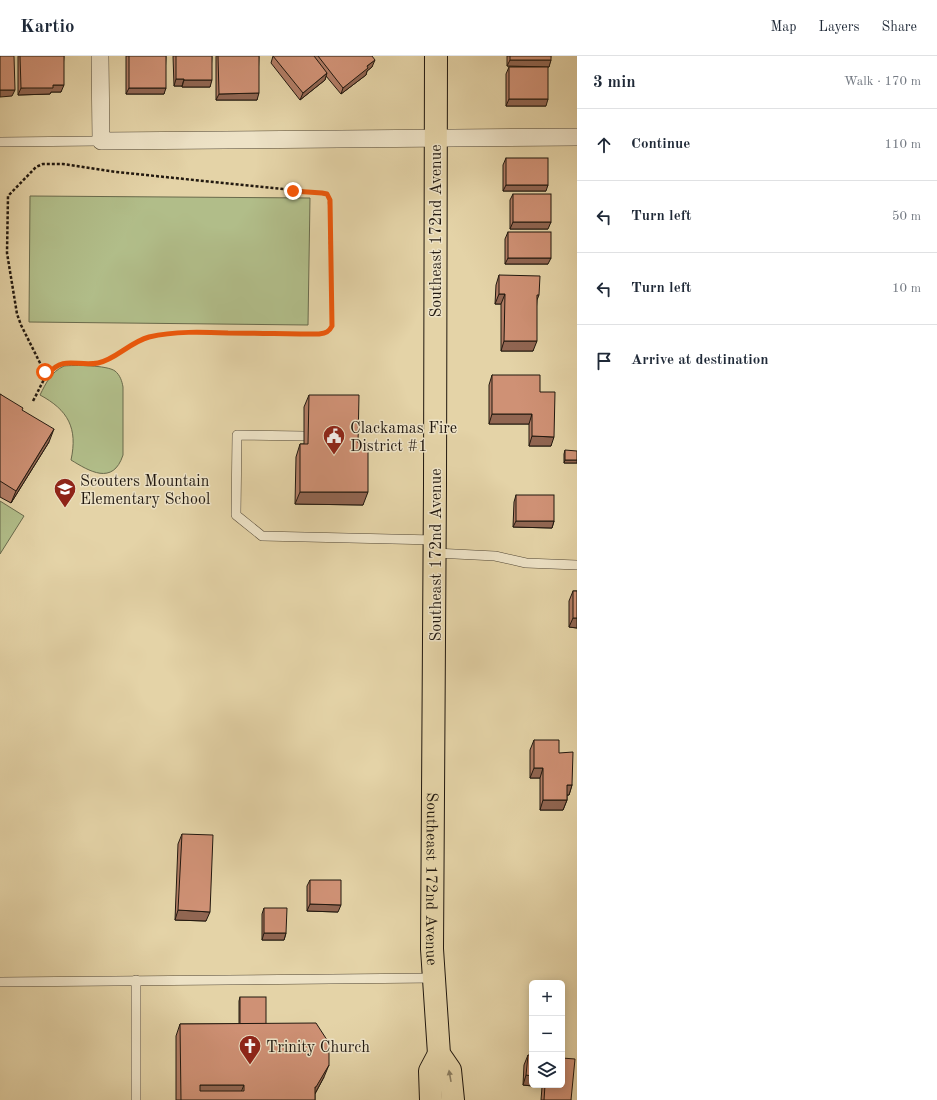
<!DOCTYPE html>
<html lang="en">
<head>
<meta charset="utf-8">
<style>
  :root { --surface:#fff; --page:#f2f2f3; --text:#1f2937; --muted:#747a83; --line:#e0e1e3 }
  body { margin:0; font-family:"Old Standard TT",serif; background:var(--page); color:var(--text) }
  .controls { position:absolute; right:12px; bottom:12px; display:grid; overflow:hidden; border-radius:6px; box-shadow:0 2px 10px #0003 }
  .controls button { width:36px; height:36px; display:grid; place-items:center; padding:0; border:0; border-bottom:1px solid var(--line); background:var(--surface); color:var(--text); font:20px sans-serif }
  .stop { position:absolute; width:12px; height:12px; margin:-9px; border:3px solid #ea580c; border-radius:50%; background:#fff }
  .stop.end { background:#ea580c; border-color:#fff; box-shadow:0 1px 4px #0008 }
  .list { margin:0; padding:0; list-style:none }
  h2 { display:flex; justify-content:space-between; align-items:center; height:52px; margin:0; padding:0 16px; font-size:17px }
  h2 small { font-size:13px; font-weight:400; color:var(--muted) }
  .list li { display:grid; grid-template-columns:26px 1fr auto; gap:12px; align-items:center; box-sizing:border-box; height:72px; padding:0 16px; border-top:1px solid var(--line) }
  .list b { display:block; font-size:15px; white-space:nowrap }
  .list em { font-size:13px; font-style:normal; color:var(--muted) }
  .icon { flex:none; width:22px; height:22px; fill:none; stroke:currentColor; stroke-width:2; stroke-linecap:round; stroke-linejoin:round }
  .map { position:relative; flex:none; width:577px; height:1044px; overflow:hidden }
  header { display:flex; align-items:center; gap:24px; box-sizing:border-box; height:56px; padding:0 20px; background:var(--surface); border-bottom:1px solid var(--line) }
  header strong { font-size:19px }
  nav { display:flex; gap:22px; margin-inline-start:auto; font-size:14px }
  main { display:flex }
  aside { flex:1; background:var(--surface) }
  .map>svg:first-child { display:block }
</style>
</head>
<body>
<header>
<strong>Kartio</strong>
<nav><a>Map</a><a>Layers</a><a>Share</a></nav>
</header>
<main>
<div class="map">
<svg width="577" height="1044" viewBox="0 0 577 1044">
  <rect width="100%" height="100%" fill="#e4d3a7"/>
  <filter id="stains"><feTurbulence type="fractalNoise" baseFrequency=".005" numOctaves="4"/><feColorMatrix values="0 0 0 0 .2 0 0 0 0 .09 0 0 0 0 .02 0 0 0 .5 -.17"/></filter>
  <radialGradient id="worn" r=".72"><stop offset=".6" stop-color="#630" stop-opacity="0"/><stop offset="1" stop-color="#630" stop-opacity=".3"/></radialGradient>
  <g fill="#b1bd89" stroke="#696a4c">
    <polygon points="30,140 310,142 308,269 29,266"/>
    <path d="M64,310C74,309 107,309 115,315C120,319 122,325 123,331V399C113,430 89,415 71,404C78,372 68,354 40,339C46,327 51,316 64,310Z"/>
    <polygon points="0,445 24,460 0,498"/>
  </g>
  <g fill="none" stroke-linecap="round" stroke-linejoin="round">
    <g stroke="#524735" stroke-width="10">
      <g id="lane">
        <polyline points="0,86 101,85"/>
        <polyline points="304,380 237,379 236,459 262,480 435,484"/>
        <polyline points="435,497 495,500 526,507 577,509"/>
        <polyline points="136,924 136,1044"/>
        <polyline points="0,926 434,922"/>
      </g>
    </g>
    <g stroke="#524735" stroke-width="18">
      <polyline id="street" points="100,0 101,85 577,81"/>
    </g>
    <g stroke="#21180f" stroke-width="24">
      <g id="primary">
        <path id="s1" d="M436,0L435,429L432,893L439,998L450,1014L453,1044"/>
        <polyline points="431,1044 430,1015 439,998"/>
      </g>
    </g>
    <path stroke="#21180f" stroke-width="2.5" stroke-dasharray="3 2" stroke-linecap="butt" d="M33,345C45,323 48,305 77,307C85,307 93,309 101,306C118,301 131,286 149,281C174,275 202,276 228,277C258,277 289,278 319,278C326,277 329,276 332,270L329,141L327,138L322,137L116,116L63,108H43L36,111L8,140L7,197L17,258L21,269L43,313L47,318"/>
    <use href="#lane" stroke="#ede2c6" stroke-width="9"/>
    <use href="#street" stroke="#ede2c6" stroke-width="17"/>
    <use href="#primary" stroke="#e4d3a7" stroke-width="22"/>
  </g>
  <g fill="#b27d65" stroke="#21180f">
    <polygon points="18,0 64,0 61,36 51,36 50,38 18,39"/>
    <polygon points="126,0 166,0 164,38 126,38"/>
    <polygon points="173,0 212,0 210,31 182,31 182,30 174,30"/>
    <polygon points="216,0 259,0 257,44 216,44"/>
    <polygon points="273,0 372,0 372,11 367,15 366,19 341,38 326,20 325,24 300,44 271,7"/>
    <polygon points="507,0 551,0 549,11 507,10"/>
    <polygon points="509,11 546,50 506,50 506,18"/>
    <polygon points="506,102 546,135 503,135 503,109"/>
    <polygon points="513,138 548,173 510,173 510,144"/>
    <polygon points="508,176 548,208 505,208 505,183"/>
    <polygon points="499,219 539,239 537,244 533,295 501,295 501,248 495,248 496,229"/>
    <polygon points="492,319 540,336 551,390 529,390 529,368 489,368 489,329"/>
    <polygon points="0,338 22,354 49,386 11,447 0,441"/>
    <polygon points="309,339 358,387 363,449 295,448 296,401 300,388 304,388 304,351"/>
    <polygon points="565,394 577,407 564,407 564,398"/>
    <polygon points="516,439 554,465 552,472 513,471 514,446"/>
    <polygon points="573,535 577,535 577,572 569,571 569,545"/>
    <polygon points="534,684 559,697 572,729 569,739 567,739 567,744 563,754 540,754 540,722 530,722 530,694"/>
    <polygon points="182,778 206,865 175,864 178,788"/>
    <polygon points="310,824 338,856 307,855 307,830"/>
    <polygon points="264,852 286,877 284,884 262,884 262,858"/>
    <polygon points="240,941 266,968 324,1021 315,1038 315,1044 176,1044 176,980 180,968 239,968 239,945"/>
    <polygon points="528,999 532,1029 562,1029 571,1044 541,1044 542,1031 523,1029 524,1009"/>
  </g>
  <g fill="#916652" stroke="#21180f">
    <polygon points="375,4 372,11 367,15 366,19 341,38 343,32 367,10"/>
    <polygon points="510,4 551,4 549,11 507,10"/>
    <polygon points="327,17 325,24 300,44 303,37"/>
    <polygon points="176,23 184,23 182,30 174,30"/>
    <polygon points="184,24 212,24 210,31 182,31"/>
    <polygon points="53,29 64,29 61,36 51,36 50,38 18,39 21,32"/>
    <polygon points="129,32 166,32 164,38 126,38"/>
    <polygon points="0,34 15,34 12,40 0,41"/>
    <polygon points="259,37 257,44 216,44 219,38"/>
    <polygon points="509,43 548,43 546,50 506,50"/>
    <polygon points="506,129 548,129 546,135 503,135"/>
    <polygon points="513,166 551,166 548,173 510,173"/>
    <polygon points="508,202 551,202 548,208 505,208"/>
    <polygon points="499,238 505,238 501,248 495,248"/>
    <polygon points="504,285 537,285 533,295 501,295"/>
    <polygon points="492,358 532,358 529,368 489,368"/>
    <polygon points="54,373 49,386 11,447 16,435"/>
    <polygon points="532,380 554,381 551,390 529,390"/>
    <polygon points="565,404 577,404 577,407 564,407"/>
    <polygon points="300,436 368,436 363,449 295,448"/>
    <polygon points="516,465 554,465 552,472 513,471"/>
    <polygon points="573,562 577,562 577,572 569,571"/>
    <polygon points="534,712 543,712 540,722 530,722"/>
    <polygon points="567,729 572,729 569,739 563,739"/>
    <polygon points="543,744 567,744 563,754 540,754"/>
    <polygon points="310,848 341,849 338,856 307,855"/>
    <polygon points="178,854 210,856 206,865 175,864"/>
    <polygon points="264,877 286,877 284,884 262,884"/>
    <polygon points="329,1009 324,1021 312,1043 315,1031"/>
    <polygon points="526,1019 532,1020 532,1029 543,1029 542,1031 523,1029"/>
    <polygon points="200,1029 244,1029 239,1041 196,1042"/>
  </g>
  <g fill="#cf9175" stroke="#21180f" fill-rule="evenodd">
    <polygon points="0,0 14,0 15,34 0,34"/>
    <polygon points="20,0 64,0 64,29 53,29 53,32 21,32"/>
    <rect x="129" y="0" width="37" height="32"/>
    <polygon points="176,0 212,0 212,24 184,24 184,23 176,23"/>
    <polygon points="218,0 259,0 259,37 219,38"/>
    <polygon points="273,0 314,0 327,17 303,37"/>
    <polygon points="318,0 372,0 375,4 367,10 368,12 343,32"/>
    <rect x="510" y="0" width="41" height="4"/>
    <rect x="509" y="11" width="39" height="32"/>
    <rect x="506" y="102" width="42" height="27"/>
    <rect x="513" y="138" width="38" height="28"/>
    <rect x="508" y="176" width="43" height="26"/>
    <polygon points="499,219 540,220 539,239 537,239 537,285 504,285 505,238 499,238"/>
    <polygon points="492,319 540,319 540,336 555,336 554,381 532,380 532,358 492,358"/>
    <polygon points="0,338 23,352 22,354 54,373 16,435 0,425"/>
    <polygon points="309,339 359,339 358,387 368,387 368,436 300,436 300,388 308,388"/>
    <polygon points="565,394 577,395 577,404 565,404"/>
    <rect x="516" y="439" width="38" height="26"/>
    <rect x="573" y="535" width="4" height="27"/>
    <polygon points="534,684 559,684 559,697 573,696 572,729 567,729 567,744 543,744 543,712 534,712"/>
    <polygon points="182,778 213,779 210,856 178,854"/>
    <polygon points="310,824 341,824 341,849 310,848"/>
    <polygon points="264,852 287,852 286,877 264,877"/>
    <rect x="240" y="941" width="26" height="27"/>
    <path d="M316,967L329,987V1009L316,1031H315V1044H181L180,968ZM200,1029H244V1035H200Z"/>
    <polygon points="528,999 532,999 532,1020 526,1019"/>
    <polygon points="562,1002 575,1003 571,1044 544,1044 545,1029 562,1029"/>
  </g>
  <defs><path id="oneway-solid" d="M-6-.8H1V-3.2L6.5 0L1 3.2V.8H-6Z"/></defs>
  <use fill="#8c7f63" href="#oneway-solid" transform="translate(450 1020) rotate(-100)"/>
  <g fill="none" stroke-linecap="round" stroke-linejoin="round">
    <path stroke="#ea580c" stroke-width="5" d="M45,316L48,318C64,299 77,311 98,307C115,304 130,286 149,281C175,275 202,276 228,277C258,277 289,278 319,278C326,277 329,276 332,270L330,144L327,138L322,137L293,135"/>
  </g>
  <defs>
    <g id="civic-pin" transform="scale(1.15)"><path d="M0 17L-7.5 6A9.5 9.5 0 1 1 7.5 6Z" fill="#8f2418" stroke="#ede2c6"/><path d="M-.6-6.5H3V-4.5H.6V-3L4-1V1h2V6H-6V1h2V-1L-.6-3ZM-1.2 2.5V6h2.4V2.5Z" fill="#fff"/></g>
    <g id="school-pin" transform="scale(1.15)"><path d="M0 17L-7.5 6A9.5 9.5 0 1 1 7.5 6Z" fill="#8f2418" stroke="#ede2c6"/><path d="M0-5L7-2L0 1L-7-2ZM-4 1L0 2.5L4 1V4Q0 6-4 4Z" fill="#fff"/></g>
    <g id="church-pin" transform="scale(1.15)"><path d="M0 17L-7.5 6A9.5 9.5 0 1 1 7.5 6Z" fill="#8f2418" stroke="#ede2c6"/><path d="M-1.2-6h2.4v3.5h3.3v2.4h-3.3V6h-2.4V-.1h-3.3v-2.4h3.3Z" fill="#fff"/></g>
  </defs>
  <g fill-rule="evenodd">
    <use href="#civic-pin" x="334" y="380"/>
    <use href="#school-pin" x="65" y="433"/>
    <use href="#church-pin" x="250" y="990"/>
  </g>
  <g text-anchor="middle" stroke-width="3" stroke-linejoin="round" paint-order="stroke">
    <g font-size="16" fill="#21180f" stroke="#ede2c6">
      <text transform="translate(435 175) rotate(-90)" y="6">Southeast 172nd Avenue</text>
      <text transform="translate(435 499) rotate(-90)" y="6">Southeast 172nd Avenue</text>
      <text dy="6" stroke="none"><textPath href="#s1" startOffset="823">Southeast 172nd Avenue</textPath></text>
    </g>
    <g font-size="16" fill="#21180f" stroke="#ede2c6" text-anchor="start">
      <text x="350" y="377">Clackamas Fire<tspan x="350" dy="18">District #1</tspan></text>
      <text x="80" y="430">Scouters Mountain<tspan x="80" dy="18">Elementary School</tspan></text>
      <text x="266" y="996">Trinity Church</text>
    </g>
  </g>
  <rect width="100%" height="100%" filter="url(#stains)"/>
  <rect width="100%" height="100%" fill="url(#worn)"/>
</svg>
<div class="controls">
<button>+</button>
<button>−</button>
<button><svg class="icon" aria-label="layers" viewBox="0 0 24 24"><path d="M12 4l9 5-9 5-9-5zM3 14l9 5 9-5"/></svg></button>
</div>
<div class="stop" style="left:45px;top:316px"></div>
<div class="stop end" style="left:293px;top:135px"></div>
</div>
<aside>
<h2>3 min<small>Walk · 170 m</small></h2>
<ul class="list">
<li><svg class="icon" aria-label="ahead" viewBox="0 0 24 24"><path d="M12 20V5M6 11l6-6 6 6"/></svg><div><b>Continue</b></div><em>110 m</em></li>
<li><svg class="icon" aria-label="left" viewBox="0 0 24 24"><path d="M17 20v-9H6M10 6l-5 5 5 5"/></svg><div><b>Turn left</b></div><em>50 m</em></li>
<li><svg class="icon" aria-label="left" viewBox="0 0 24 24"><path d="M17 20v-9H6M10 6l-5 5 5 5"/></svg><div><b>Turn left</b></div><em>10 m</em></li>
<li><svg class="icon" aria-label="arrive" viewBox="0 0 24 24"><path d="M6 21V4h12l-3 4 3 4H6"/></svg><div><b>Arrive at destination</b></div></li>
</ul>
</aside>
</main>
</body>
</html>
